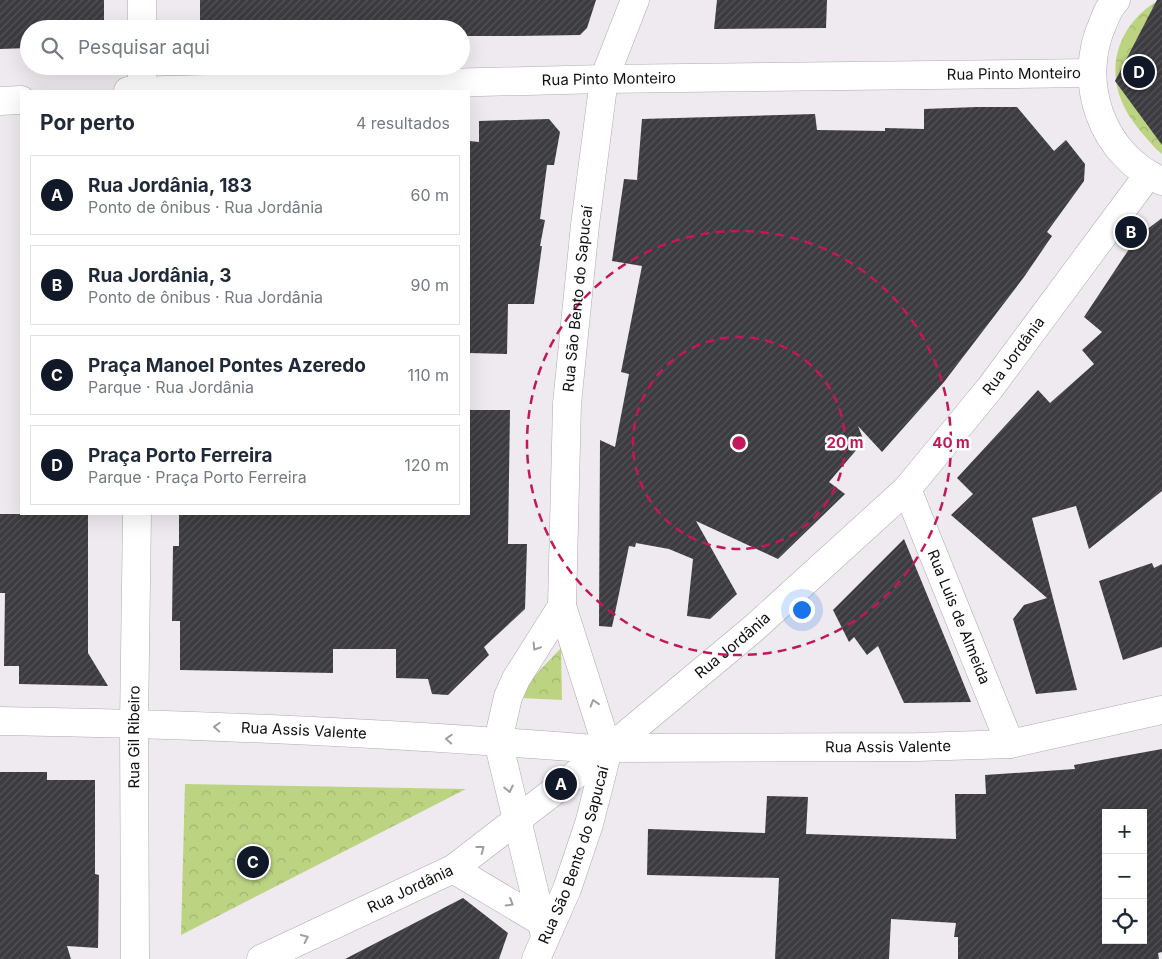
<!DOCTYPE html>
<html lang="pt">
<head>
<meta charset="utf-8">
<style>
  :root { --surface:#fff; --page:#f2f2f3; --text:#1f2937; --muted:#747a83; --line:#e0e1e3; --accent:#111827 }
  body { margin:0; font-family:Inter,sans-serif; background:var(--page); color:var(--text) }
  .controls { position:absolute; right:15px; bottom:15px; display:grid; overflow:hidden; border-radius:0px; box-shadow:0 5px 20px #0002 }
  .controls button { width:45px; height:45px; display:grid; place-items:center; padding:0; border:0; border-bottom:1px solid var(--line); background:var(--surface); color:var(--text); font:25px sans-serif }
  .you { position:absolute; left:801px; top:609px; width:18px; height:18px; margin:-12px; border:4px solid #fff; border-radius:50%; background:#1a73e8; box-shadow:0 0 0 8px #1a73e833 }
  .badge { display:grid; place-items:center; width:32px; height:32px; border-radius:50%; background:var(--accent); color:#fff; font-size:16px; font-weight:700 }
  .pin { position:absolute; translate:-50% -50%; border:2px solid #fff; box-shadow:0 1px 5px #0006 }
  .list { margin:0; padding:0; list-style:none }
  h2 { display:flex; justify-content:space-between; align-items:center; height:65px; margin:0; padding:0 20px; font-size:21px }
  h2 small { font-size:16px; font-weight:400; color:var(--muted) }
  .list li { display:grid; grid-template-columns:32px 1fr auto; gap:15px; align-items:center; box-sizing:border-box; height:80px; margin:0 10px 10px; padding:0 10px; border:1px solid var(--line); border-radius:0px }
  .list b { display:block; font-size:19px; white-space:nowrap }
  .list p { margin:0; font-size:16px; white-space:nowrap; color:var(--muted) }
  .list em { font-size:16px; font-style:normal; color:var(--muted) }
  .icon { flex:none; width:28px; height:28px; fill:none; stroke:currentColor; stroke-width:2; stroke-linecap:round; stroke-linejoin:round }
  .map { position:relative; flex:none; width:1162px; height:959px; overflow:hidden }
  .search { position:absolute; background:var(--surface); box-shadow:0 5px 20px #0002; left:20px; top:20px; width:450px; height:55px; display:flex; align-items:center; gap:12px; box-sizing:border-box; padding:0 18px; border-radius:28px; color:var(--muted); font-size:19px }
  .panel { position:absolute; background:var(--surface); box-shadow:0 5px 20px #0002; left:20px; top:90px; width:450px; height:425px; border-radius:0px }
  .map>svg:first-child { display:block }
</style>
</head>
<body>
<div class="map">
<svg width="1162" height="959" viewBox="0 0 1162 959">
  <defs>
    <pattern id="forest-crowns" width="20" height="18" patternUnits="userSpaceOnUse" patternTransform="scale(1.25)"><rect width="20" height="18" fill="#bcd482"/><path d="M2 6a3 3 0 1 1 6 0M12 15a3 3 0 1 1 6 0" fill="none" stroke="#a1b56f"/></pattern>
    <pattern id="building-hatch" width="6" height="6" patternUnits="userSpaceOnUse" patternTransform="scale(1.25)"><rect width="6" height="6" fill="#3b3b40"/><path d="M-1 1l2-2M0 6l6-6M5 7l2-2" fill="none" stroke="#545458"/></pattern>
  </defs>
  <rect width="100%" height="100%" fill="#efeaef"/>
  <g fill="url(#forest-crowns)">
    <path d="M1159,0H1162V154L1156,149C1144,135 1129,120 1122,102C1105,62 1122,21 1159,0Z"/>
    <polygon points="561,648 562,700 521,698 522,689"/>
    <polygon points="185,784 466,789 181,935"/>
  </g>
  <g fill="url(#building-hatch)" fill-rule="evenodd">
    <polygon points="0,0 104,0 104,29 29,29 29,48 0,49"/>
    <polygon points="200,0 596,0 587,28 580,35 518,36 461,36 461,29 200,29"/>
    <polygon points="717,0 827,0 826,28 714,29"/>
    <polygon points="1157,0 1162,0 1162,145 1115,81"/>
    <polygon points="977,107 1017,107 1054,151 1066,140 1085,164 1084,181 1047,232 1052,236 1024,277 944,382 882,452 858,426 864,441 829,482 845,494 778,559 696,521 737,594 710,619 687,616 693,559 669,549 636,543 635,547 629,546 612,627 599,626 600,440 615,447 629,374 621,372 642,266 612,261 624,179 637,180 642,119 815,114 817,130 885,131 885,128 924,129 924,109"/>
    <polygon points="549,119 560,132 554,165 547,165 540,219 545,220 540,246 542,246 534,304 508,304 507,354 469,353 469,141 479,142 479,121"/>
    <polygon points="1162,218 1162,491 1089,549 1076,506 1032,518 1077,690 1036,694 1013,619 1024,605 1047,598 951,515 973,494 957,478 1038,390 1050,403 1094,364 1082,350 1102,332 1084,317 1137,237"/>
    <polygon points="469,410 510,410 508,544 527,544 525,609 484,647 489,655 452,691 448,695 432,694 428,679 396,678 396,649 333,649 333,673 180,670 180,621 172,621 173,546 179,546 179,515 469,515"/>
    <polygon points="0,514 88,514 88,653 108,686 19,684 19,666 4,666 5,593 0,593"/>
    <polygon points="904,539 952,655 971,702 904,703 878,646 867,655 854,637 849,642 833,610"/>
    <polygon points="1152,563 1154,568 1162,564 1162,647 1123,660 1099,581"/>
    <path d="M1162,749V952L1158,953L1159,959H958V937H954L956,923L891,919L889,959H775L779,878L647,875L648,829L765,833L767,796L808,797L806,834L956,839L955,794H986L985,775L1075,769L1074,765ZM1106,813H1143V940H1106Z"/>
    <polygon points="0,772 47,772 47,780 95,780 95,874 99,875 98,948 67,946 71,959 0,959"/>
    <polygon points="463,898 508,933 499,959 345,959"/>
  </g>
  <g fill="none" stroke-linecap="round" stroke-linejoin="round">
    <g stroke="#afaaaf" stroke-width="29">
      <g id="minor">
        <polyline points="142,0 142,29"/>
        <path d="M1116,0C1109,7 1106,15 1103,23C1076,82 1102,156 1162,181"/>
        <polyline points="142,66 142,91"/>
        <path id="s1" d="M128,91L604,79L1090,73"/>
        <polyline points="0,101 21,100"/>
        <path id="s2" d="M907,489L1010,744"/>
        <path id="s3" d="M0,721C203,724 406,734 608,750"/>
        <path id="s4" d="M610,748L918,747L1010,744L1162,710"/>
        <path id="s5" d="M608,750L562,606L567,404L585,225L604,79L635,0"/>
        <polyline points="453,869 542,922"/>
        <polyline points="545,936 498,741 508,697 516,679 562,606"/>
        <path id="s6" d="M135,959L134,723L137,514"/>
        <path id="s7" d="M261,959L453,869L610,748L753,629L907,489L990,388L1148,175"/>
        <path id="s8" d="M536,959L567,889L589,824L608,750"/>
      </g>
    </g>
    <use href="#minor" stroke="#fff" stroke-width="28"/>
  </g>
  <defs><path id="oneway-chevron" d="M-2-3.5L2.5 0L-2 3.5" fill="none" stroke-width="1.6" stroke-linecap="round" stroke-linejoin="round" transform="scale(1.25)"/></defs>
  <g stroke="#a09fa0">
    <use href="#oneway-chevron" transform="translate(536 647) rotate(122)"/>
    <use href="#oneway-chevron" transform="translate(594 703) rotate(-107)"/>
    <use href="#oneway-chevron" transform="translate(217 727) rotate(-177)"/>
    <use href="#oneway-chevron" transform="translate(449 739) rotate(-177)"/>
    <use href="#oneway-chevron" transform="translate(509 789) rotate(77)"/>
    <use href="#oneway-chevron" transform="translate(481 849) rotate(-37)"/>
    <use href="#oneway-chevron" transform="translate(510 903) rotate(31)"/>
    <use href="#oneway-chevron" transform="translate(305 938) rotate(-25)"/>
  </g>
  <g fill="none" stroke="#c2185b" stroke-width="2.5" stroke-dasharray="9 6">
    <circle cx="739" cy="443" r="106"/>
    <circle cx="739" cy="443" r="212"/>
  </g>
  <g text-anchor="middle" stroke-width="5" stroke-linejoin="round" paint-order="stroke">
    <g font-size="15" fill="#110f11" stroke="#fff">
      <text dy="5" stroke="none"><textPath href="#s1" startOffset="886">Rua Pinto Monteiro</textPath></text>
      <text dy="5" stroke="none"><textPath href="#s1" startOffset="481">Rua Pinto Monteiro</textPath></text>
      <text dy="5" stroke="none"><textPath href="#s5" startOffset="459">Rua São Bento do Sapucaí</textPath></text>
      <text dy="5" stroke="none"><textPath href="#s7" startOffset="975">Rua Jordânia</textPath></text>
      <text dy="5" stroke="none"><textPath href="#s2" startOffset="138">Rua Luis de Almeida</textPath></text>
      <text dy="5" stroke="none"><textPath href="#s7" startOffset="570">Rua Jordânia</textPath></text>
      <text dy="5" stroke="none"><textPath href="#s3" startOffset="304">Rua Assis Valente</textPath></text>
      <text dy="5" stroke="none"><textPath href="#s6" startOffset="222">Rua Gil Ribeiro</textPath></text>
      <text dy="5" stroke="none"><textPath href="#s4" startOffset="278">Rua Assis Valente</textPath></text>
      <text dy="5" stroke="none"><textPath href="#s8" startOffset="111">Rua São Bento do Sapucaí</textPath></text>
      <text dy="5" stroke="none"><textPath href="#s7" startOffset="165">Rua Jordânia</textPath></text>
    </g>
  </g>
  <circle cx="739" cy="443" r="8" fill="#c2185b" stroke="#fff" stroke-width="2.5"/>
  <g font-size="15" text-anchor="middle" font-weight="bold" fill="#c2185b" stroke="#fff" stroke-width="5" stroke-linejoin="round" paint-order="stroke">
    <text x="845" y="448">20 m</text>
    <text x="951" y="448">40 m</text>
  </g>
</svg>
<div class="controls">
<button>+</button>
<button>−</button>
<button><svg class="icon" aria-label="locate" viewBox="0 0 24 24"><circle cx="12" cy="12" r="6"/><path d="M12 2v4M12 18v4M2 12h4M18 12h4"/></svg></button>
</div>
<div class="you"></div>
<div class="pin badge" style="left:561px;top:784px">A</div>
<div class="pin badge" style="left:1131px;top:232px">B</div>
<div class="pin badge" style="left:253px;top:862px">C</div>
<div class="pin badge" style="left:1139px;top:72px">D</div>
<div class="search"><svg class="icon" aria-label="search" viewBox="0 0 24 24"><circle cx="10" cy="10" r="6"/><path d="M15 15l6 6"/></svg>Pesquisar aqui</div>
<section class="panel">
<h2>Por perto<small>4 resultados</small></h2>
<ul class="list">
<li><span class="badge">A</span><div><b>Rua Jordânia, 183</b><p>Ponto de ônibus · Rua Jordânia</p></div><em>60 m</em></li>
<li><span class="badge">B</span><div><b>Rua Jordânia, 3</b><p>Ponto de ônibus · Rua Jordânia</p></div><em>90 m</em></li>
<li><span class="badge">C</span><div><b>Praça Manoel Pontes Azeredo</b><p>Parque · Rua Jordânia</p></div><em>110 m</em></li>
<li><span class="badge">D</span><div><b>Praça Porto Ferreira</b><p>Parque · Praça Porto Ferreira</p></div><em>120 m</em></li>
</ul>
</section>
</div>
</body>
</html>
